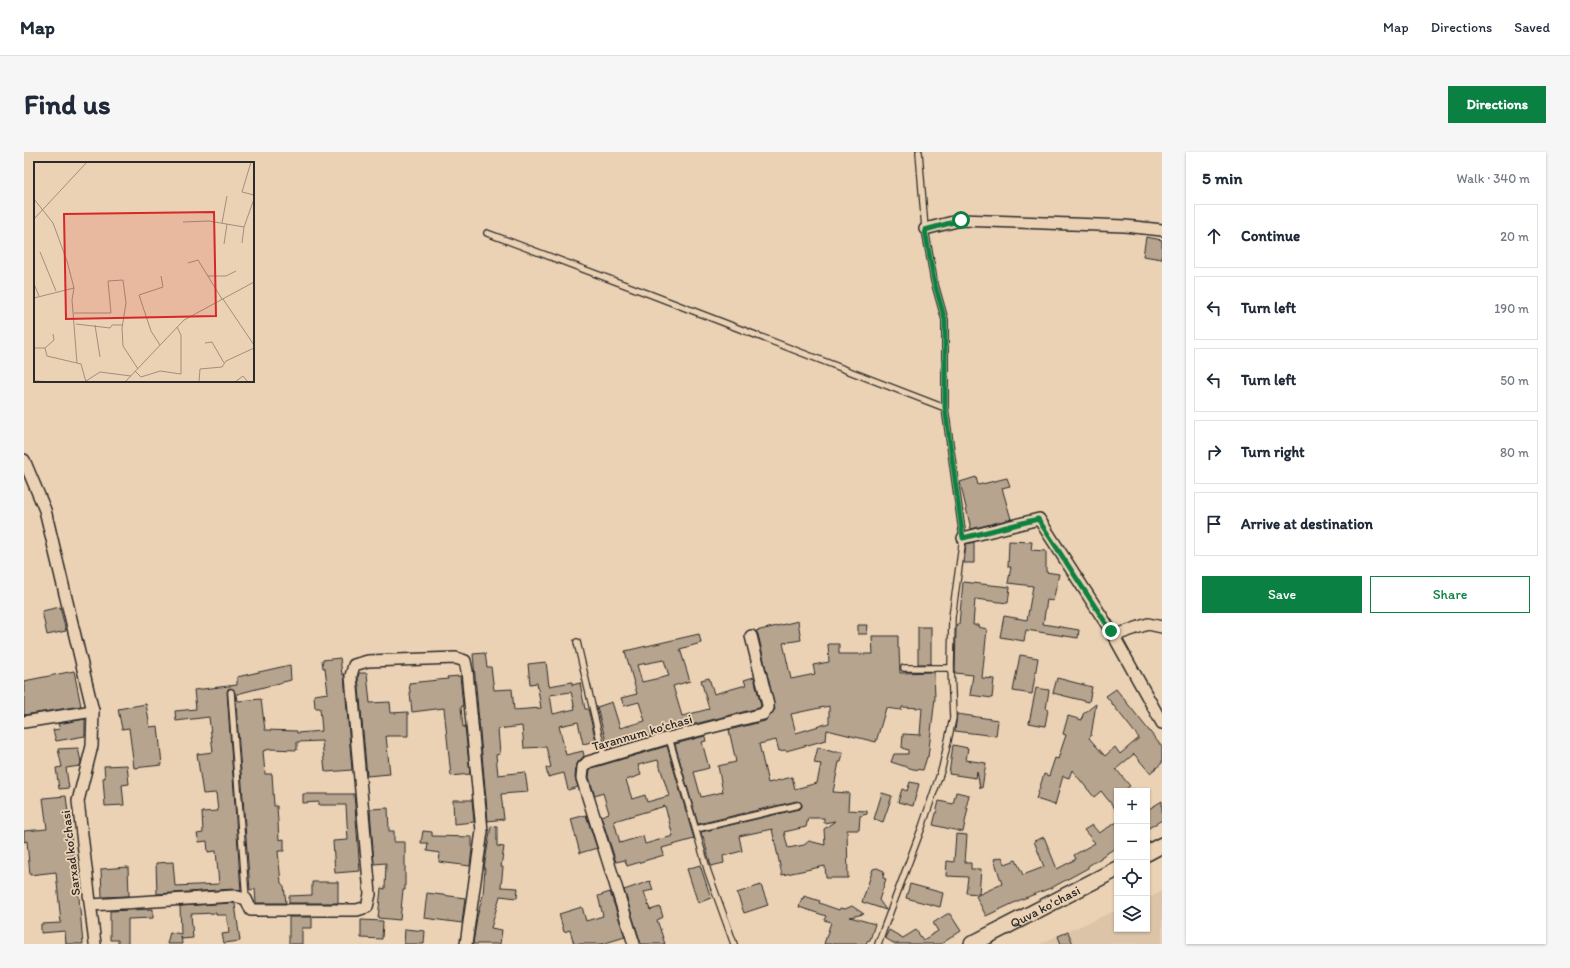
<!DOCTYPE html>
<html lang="en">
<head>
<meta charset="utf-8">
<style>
  :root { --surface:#fff; --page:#f6f6f7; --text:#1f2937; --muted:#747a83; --line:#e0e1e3; --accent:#0b8043 }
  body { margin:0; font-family:Itim,sans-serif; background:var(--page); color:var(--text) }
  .controls { position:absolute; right:12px; bottom:12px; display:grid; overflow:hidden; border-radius:0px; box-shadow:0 1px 3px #0004 }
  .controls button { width:36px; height:36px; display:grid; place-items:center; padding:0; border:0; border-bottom:1px solid var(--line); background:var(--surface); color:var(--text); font:20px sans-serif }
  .stop { position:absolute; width:12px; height:12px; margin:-9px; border:3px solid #0b8043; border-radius:50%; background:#fff }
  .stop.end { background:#0b8043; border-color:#fff; box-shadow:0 1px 4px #0008 }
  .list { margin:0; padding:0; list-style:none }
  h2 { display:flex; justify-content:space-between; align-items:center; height:52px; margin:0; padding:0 16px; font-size:17px }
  h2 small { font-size:13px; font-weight:400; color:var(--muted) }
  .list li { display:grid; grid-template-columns:26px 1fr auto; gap:12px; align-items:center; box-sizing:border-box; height:64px; margin:0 8px 8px; padding:0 8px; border:1px solid var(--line); border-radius:0px }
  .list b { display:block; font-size:15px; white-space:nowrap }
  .list em { font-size:13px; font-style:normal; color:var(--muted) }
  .actions { display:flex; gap:8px; padding:12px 16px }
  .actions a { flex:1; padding:9px 0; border:1px solid var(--accent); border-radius:0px; text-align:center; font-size:14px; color:var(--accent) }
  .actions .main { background:var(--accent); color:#fff }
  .icon { flex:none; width:22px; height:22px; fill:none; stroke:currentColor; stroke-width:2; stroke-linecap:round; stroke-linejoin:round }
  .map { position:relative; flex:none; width:1138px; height:792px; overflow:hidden; border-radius:0px }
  header { display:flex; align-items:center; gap:24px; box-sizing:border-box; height:56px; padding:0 20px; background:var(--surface); border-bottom:1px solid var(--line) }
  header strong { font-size:19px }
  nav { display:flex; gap:22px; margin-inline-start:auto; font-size:14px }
  .intro { display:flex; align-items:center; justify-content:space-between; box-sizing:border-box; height:96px; padding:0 24px }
  h1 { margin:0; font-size:28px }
  .button { padding:10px 18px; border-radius:0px; background:var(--accent); color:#fff; font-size:14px; font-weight:700 }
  main { display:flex; gap:24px; padding:0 24px }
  aside { flex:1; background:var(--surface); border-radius:0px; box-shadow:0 1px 3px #0004 }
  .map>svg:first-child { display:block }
</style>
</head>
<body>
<header>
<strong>Map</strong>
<nav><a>Map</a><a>Directions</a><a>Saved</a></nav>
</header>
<div class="intro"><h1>Find us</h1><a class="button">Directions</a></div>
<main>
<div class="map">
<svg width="1138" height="792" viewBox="0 0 1138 792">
  <rect width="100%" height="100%" fill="#ecd2b4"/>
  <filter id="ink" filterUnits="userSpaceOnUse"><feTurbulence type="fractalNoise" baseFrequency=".025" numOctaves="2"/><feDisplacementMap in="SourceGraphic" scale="8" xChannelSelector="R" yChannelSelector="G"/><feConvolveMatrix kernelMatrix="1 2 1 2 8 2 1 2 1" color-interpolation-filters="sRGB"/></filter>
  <g filter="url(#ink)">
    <polygon fill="#dcc4a9" points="1138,739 1138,792 1015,792 1093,758 1093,777 1123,777 1123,747"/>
    <g fill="#b6a48f" stroke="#2b2b2b" fill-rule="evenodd">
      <polygon points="1122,85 1138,88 1138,107 1119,104"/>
      <polygon points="952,325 954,333 983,326 986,334 978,336 987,367 947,377 936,330"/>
      <polygon points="985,389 1008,390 1007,398 1022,399 1022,420 1035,422 1029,449 1023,448 1019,472 1055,478 1054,486 1002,478 1000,489 976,485 980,464 1003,468 1009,434 984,431 987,415 984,415"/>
      <polygon points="950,390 950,411 940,411 942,392"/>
      <polygon points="939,430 986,435 984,451 951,447 949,473 955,473 954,475 963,477 958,526 970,527 968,546 946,543 949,523 931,521 932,477 933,472 935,472"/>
      <polygon points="36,455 42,479 23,483 18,459"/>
      <path d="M774,469L777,488L759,491L767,527L791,522L789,513L805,510L804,492H815V502H849L848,484H874V496H875L876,521L910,520L911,546L904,605H903L899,618L889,617L867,610L870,602H884V598L878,596L879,582L896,583L898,556L878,555L877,558L862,556L852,590L803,578L802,588L762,599L761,598L755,599L752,588L735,592L744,631L768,625L771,637L793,631L797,612L790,611L794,595L809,600H819L817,610H815L809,640L825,641L824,658L843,659V662L836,664L835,678H823L824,726H802L801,714L758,723L748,677L715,684L718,699L699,704L700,711L687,714L679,684L678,685L677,680L775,657L778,655V652L773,649L674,672L651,592L681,584L682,589L678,590L685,616L670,620L677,645L699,640L694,614L712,610L705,578L741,569L749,560L751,557L734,482L732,479ZM805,554V571L772,581L767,562ZM784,666H800V671L811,669L800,677L801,693L785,689L780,693L764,696L760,680L782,675Z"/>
      <polygon points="834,473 844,473 843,482 834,482"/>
      <rect x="894" y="475" width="13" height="37"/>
      <path d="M675,482L677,491L656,497L666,529L649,534L658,564L685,557L677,528L685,526L690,542L722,533L720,528L730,525L737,554L735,556L643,579L584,597L573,555L588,550L596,576L621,569L615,550L600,554L597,546L613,542L601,499ZM640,508L645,524L618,530L613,513Z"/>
      <path d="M461,501L463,515H467L470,538L488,537L490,558L517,556L513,531L506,532L504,512L522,510L525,534L548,530V533L556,531L561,557H564L572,589L559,592L554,570L535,574L542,603L559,599L560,604L554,610L552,614L551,626L554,635L544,638L540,621L524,625L522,616L527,615L522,595L500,596L498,574L474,577L476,602L472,603L474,623L501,620L504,640L477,642L480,667L464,669L449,502ZM547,540L551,557L529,562L526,543Z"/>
      <polygon points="996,503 1014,506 1008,542 989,539"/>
      <polygon points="316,506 318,522 320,522 328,618 303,620 301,619 298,589 273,590 273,598 246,597 239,599 241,622 248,622 250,654 253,654 255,688 260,687 260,699 254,699 257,731 260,734 262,751 232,751 231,737 226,738 211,540 207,536 204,537 203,540 217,739 210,737 133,742 132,711 149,710 151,734 195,732 192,699 184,700 183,689 175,690 173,682 179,681 178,660 194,659 192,641 179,642 173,602 189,600 185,565 152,569 151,559 172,557 170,538 213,533 213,525 266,513 267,528 213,542 214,549 237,547 241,578 273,579 273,581 298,579 296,556 291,556 290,543 304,541 301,516 299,516 298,508"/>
      <polygon points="50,519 57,554 0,563 0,529"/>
      <polygon points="335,521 343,521 346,551 366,550 367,561 384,560 384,584 362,584 366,622 343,624 334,525"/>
      <polygon points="436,524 439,554 437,555 439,575 441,574 446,622 427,624 420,556 388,560 385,531 424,527 423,525"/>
      <polygon points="1033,526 1068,535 1065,550 1029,541"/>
      <polygon points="1012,536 1025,538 1022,557 1024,558 1021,574 1005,571"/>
      <polygon points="1092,537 1138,595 1138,611 1126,621 1110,602 1092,617 1106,634 1099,639 1093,639 1093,659 1077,639 1070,645 1048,618 1045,626 1039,624 1031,653 1012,647 1020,622 1025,624 1031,606 1034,607 1042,583 1039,582 1044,564 1058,568 1059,562 1072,552 1067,584 1065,586 1081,604 1091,595 1096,602 1115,586 1082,544"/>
      <polygon points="122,552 126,575 134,574 138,613 110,616 105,576 98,577 94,557"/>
      <polygon points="933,562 974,568 972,584 931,579"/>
      <polygon points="61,567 61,584 32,589 29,578 36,577 34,572"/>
      <polygon points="929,593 944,596 942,608 962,611 958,636 956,636 953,619 952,626 925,622"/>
      <path d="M643,594L670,687L638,696L640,703L603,714L601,708L592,710L577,664L585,661L579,641L571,644L565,625L566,618L568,616ZM634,608L645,644L623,650L621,643L608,647L602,628L617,623L614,613ZM641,654L649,684L621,692L619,684L596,691L590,669Z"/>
      <polygon points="54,596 57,610 56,614 42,616 45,636 35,637 32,616 38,615 34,597"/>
      <polygon points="103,613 105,632 98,633 100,653 81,654 79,626 81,626 80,614"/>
      <polygon points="886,630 895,632 889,654 874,650 878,637 883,639"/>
      <polygon points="932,640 945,643 942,656 944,656 939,680 909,673 915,649 929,652"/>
      <polygon points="858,641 868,644 859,670 850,667"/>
      <polygon points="279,642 330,642 336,719 311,721 309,689 324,688 322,653 295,653 295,650 279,651"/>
      <polygon points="42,644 53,734 54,734 59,792 42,792 41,779 17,781 17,772 37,771 32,720 6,723 3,689 0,690 0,679 23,677 19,646"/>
      <polygon points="429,648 448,648 450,670 430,672"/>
      <polygon points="1138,649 1138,668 1123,677 1123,658"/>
      <polygon points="364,656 365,679 370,679 370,690 381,690 381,738 379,738 376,768 354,766 357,736 361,737 362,711 350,712 346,657"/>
      <polygon points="562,663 573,696 556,701 547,667"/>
      <polygon points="1093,670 1093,695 1077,705 1077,706 1064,714 1064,716 1029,735 996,748 962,764 952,744 978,732 970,707 978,705 981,712 992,708 999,723 1020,715 1010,689 1020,685 1033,717 1052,707 1050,703 1071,691 1060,678 1068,673 1075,681"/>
      <polygon points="467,674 473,675 473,694 480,695 477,715 479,715 477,735 494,736 493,746 476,744 467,776 478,778 476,792 449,792 453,765 459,743 461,716 460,716"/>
      <polygon points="399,679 408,680 408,684 448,685 448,697 446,714 415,710 416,701 403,699 404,691 397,691"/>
      <polygon points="932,682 943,683 941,711 947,711 947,717 957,717 955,742 942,741 944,725 922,724 923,709 930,710"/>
      <polygon points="676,713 687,746 674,751 663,717"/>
      <polygon points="104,715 105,744 78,745 77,717"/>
      <polygon points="853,716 860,719 859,726 862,727 855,748 862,758 838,750 849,717"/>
      <polygon points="626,729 629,738 620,740 626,758 636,755 639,765 633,768 641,792 617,792 600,738"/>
      <polygon points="288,730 314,730 314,751 265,751 265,744 288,743"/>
      <polygon points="886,732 919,741 916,755 882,746"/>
      <polygon points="737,733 744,753 720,761 713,741"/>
      <polygon points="586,740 601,785 578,792 550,792 546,778 540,780 535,762 558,755 562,769 579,764 574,744"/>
      <polygon points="403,741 441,746 438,771 400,766"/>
      <polygon points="780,744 796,749 795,751 815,758 816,756 821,757 828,754 840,762 826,765 851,772 846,788 843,789 842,792 800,792 807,770 800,768 802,764 775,755 778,746 779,747"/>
      <polygon points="209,751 211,752 216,789 200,791 198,782 205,781 203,763 192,763 192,761 167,762 169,786 158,787 157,784 158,792 143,792 146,780 157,782 156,754"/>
      <polygon points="129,757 129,766 104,767 104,792 94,792 94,788 86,788 86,759"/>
      <polygon points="923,762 926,762 937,779 917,792 871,792 861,786 865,778 879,786 892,778 899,788 914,779 909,771"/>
      <polygon points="265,765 288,765 288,776 278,776 278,792 265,792"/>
      <polygon points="337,768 359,769 358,787 337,786"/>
      <polygon points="381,777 401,779 400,792 380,792"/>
      <polygon points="1044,780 1049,792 1037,792 1034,784"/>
    </g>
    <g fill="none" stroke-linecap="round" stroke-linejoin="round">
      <g stroke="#2b2b2b" stroke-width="8">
        <g id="service">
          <polyline points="895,0 901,77 910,129 921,168 921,256"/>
          <polyline points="463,81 628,143 921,256 939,386 928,465 927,516 929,566 918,616 898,675 854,792"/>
          <polyline points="553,490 580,605"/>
          <polyline points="880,516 927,516"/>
          <polyline points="207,540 222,747"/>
          <polyline points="645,586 684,720 710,792"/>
          <polyline points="672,677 774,653"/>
        </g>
      </g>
      <g stroke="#2b2b2b" stroke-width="14">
        <g id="minor">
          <polyline points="901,77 937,68 1101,74 1138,78"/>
          <polyline points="0,308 21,358 69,559 68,594 54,649 71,792"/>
          <polyline points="939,386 1015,367 1087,479 1138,571"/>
          <polyline points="1089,484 1124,472 1138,475"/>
          <polyline points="0,570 69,559"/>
          <polyline points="67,753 210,744 222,747 227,758 333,758 343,755 346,742 327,524 330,513 344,509 432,506 441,509 443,519 458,679 442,792"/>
          <polyline points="610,792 558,626 559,615 564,610 645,586 739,562 744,556 744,553 727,484"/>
        </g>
      </g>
      <g stroke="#2b2b2b" stroke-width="18">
        <g id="secondary">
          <polyline points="1123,701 1138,693"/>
          <path id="s1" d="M948,792L1093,717"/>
        </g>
      </g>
      <use href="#service" stroke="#ecd2b4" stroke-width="5.5"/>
      <use href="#minor" stroke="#ecd2b4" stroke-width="11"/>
      <use href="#secondary" stroke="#ecd2b4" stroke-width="15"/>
    </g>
  </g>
  <g fill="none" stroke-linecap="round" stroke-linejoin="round" filter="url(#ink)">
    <polyline stroke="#0b8043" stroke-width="5" points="937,68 901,78 910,129 921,168 921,256 939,386 1014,367 1087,479"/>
  </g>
  <g text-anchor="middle" stroke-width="3.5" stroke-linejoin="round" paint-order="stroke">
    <g font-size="13" fill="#2b2b2b" stroke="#ecd2b4">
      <text transform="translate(618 580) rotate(-16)" y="5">Tarannum koʻchasi</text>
      <text transform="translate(46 701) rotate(-97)" y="5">Sarxad koʻchasi</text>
      <text dy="5" stroke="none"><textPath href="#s1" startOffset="82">Quva ko'chasi</textPath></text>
    </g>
  </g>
  <g transform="translate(10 10)">
    <rect width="220" height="220" fill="#ecd2b4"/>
    <path fill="none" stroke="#9f8f7d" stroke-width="1" d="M217,0L208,30L220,33M0,37L19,61L33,99L40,126L38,138L43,201M0,57L53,0M149,60L175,59L210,65L220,37M188,61L193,34M208,81L210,65M190,82L193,62M6,90L22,129M154,101L164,98L188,137M174,114H192L202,109M0,122L5,134M0,136L40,126M189,137L220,183M40,151H77L74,119L89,118L92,141L88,166L89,184L104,207M42,162L76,166L78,163H89M61,163L66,195M171,181L178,180L190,201M126,183L117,169L105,133L129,125L127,114M0,186H11L13,194L47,202L52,220M11,186L20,178L19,172M101,209L107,215L126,209L147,212V173L143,165M0,219L23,220M52,219L66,210L97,214M91,220L150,158L220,120M165,220L166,207L188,205L192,199L220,186M201,220L209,214L214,220"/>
    <path fill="#d62828" fill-opacity="0.15" stroke="#d62828" stroke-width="2" d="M180,50L182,154L32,157L30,52Z"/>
    <rect width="220" height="220" fill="none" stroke="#2b2b2b" stroke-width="2"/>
  </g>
</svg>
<div class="controls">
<button>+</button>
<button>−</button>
<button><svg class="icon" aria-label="locate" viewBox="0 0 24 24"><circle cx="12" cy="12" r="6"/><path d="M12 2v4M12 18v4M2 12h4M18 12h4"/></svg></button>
<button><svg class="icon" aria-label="layers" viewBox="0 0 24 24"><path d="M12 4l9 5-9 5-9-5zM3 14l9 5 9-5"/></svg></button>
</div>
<div class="stop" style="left:937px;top:68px"></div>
<div class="stop end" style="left:1087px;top:479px"></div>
</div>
<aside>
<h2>5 min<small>Walk · 340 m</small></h2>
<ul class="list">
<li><svg class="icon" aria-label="ahead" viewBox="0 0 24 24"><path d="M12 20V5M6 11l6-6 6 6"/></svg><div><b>Continue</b></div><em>20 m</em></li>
<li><svg class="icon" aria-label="left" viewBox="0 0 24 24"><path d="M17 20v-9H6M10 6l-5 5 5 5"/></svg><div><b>Turn left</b></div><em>190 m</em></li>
<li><svg class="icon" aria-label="left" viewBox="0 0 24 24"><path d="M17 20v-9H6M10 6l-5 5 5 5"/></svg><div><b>Turn left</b></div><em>50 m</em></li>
<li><svg class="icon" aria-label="right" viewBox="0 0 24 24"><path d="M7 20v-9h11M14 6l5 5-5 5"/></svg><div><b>Turn right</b></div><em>80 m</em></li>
<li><svg class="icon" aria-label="arrive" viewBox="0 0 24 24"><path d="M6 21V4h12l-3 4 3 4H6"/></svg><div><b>Arrive at destination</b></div></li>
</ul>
<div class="actions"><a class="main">Save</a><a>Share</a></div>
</aside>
</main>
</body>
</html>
